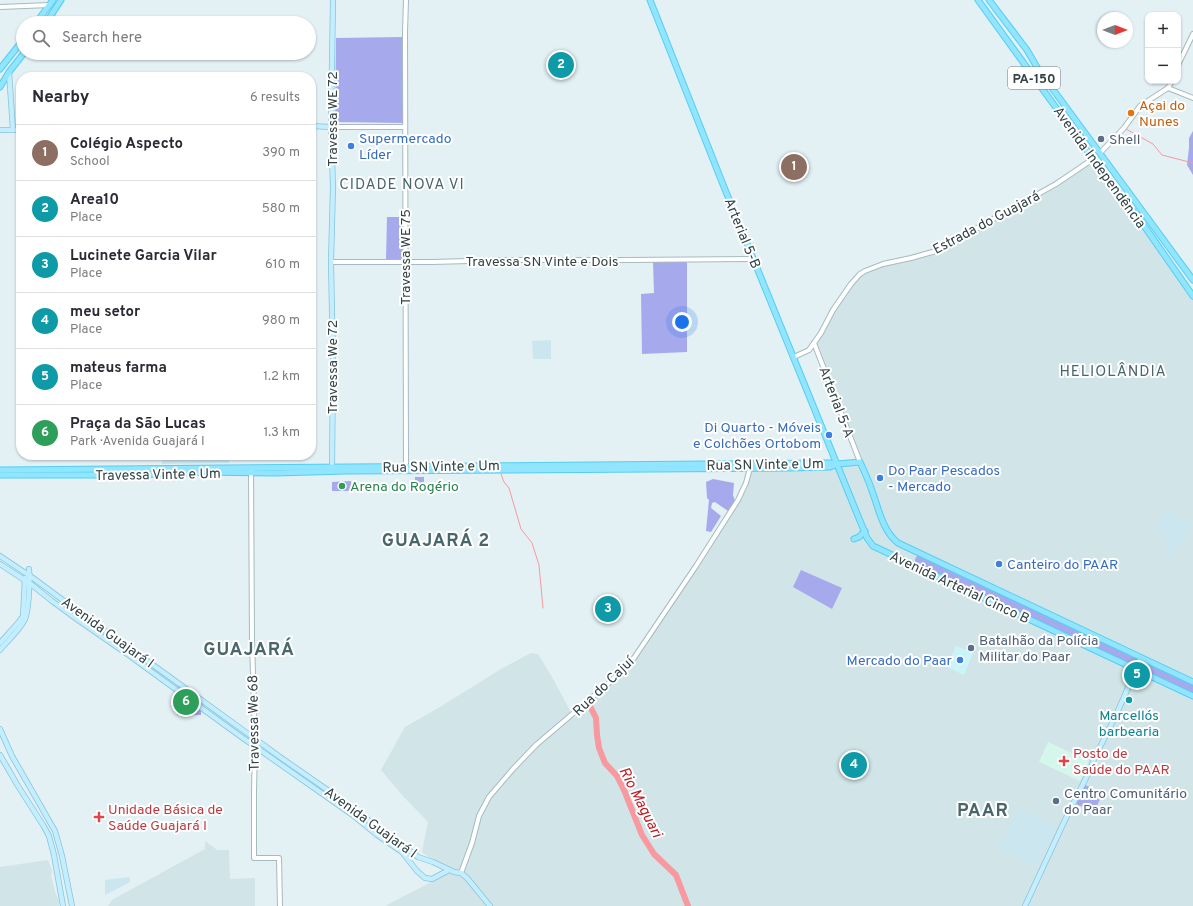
<!DOCTYPE html>
<html lang="en">
<head>
<meta charset="utf-8">
<style>
  :root { --surface:#fff; --page:#f7f7f7; --text:#2b2b33; --muted:#7c7c81; --line:#e1e1e2; --accent:#1e8a6b }
  body { margin:0; font-family:Overpass,sans-serif; background:var(--page); color:var(--text) }
  .controls { position:absolute; right:12px; top:12px; display:grid; overflow:hidden; border-radius:8px; box-shadow:0 1px 3px #0004 }
  .controls button { width:36px; height:36px; display:grid; place-items:center; padding:0; border:0; border-bottom:1px solid var(--line); background:var(--surface); color:var(--text); font:20px sans-serif }
  .compass { position:absolute; left:1097px; top:12px; width:36px; height:36px; border-radius:50%; background:var(--surface); box-shadow:0 1px 3px #0004; rotate:90deg }
  .you { position:absolute; left:682px; top:322px; width:14px; height:14px; margin:-10px; border:3px solid #fff; border-radius:50%; background:#1a73e8; box-shadow:0 0 0 6px #1a73e833 }
  .badge { display:grid; place-items:center; width:26px; height:26px; border-radius:50%; background:var(--accent); color:#fff; font-size:13px; font-weight:700 }
  .pin { position:absolute; translate:-50% -50%; border:2px solid #fff; box-shadow:0 1px 4px #0006 }
  .list { margin:0; padding:0; list-style:none }
  h2 { display:flex; justify-content:space-between; align-items:center; height:52px; margin:0; padding:0 16px; font-size:17px }
  h2 small { font-size:13px; font-weight:400; color:var(--muted) }
  .list li { display:grid; grid-template-columns:26px 1fr auto; gap:12px; align-items:center; box-sizing:border-box; height:56px; padding:0 16px; border-top:1px solid var(--line) }
  .list b { display:block; font-size:15px; white-space:nowrap }
  .list p { margin:0; font-size:13px; white-space:nowrap; color:var(--muted) }
  .list em { font-size:13px; font-style:normal; color:var(--muted) }
  .icon { flex:none; width:22px; height:22px; fill:none; stroke:currentColor; stroke-width:2; stroke-linecap:round; stroke-linejoin:round }
  .map { position:relative; flex:none; width:1193px; height:906px; overflow:hidden }
  .search { position:absolute; background:var(--surface); box-shadow:0 1px 3px #0004; left:16px; top:16px; width:300px; height:44px; display:flex; align-items:center; gap:10px; box-sizing:border-box; padding:0 14px; border-radius:22px; color:var(--muted); font-size:15px }
  .panel { position:absolute; background:var(--surface); box-shadow:0 1px 3px #0004; left:16px; top:72px; width:300px; height:388px; border-radius:16px }
  .map>svg:first-child { display:block }
</style>
</head>
<body>
<div class="map">
<svg width="1193" height="906" viewBox="0 0 1193 906">
  <rect width="100%" height="100%" fill="#e3f0f4"/>
  <g fill="#d1e4e8">
    <polygon points="1093,159 1193,296 1193,906 385,906 443,876 447,871 422,852 428,822 403,796 381,770 405,727 440,707 501,669 531,653 538,654 552,677 574,718 613,683 641,653 707,553 747,489 751,467 862,466 814,343 836,306 857,278 871,268 923,255"/>
    <polygon points="205,841 217,850 229,850 230,879 255,878 255,906 108,906 112,900 205,849"/>
    <polygon points="48,860 52,870 51,876 55,892 59,901 59,906 0,906 0,867"/>
  </g>
  <polygon fill="#cbf4f9" points="956,646 973,653 964,675 947,667"/>
  <g fill="#cbe6ef">
    <polygon points="551,340 551,359 533,359 532,341"/>
    <polygon points="162,455 229,455 229,463 162,464"/>
    <polygon points="1165,510 1189,521 1188,529 1184,537 1171,558 1166,556 1169,549 1162,545 1166,535 1156,530"/>
    <polygon points="1018,808 1058,826 1051,842 1048,843 1037,866 999,849"/>
    <polygon points="130,877 130,882 105,895 105,880"/>
  </g>
  <polygon fill="#d5f6eb" points="1048,742 1089,761 1080,781 1039,762"/>
  <g fill="#a7a9ed">
    <polygon points="402,37 403,123 335,122 336,38"/>
    <polygon points="1193,131 1193,175 1187,165 1189,148 1189,138"/>
    <polygon points="387,217 403,217 403,260 386,261"/>
    <polygon points="653,262 687,262 687,352 642,354 641,294 654,293"/>
    <rect x="415" y="477" width="9" height="13"/>
    <polygon points="713,479 734,483 733,495 735,501 728,511 715,502 712,503 711,508 721,516 711,532 706,531 709,500 707,498 706,482"/>
    <polygon points="351,481 352,491 332,491 332,482"/>
    <polygon points="921,555 1193,682 1193,695 915,566 915,559 917,556"/>
    <polygon points="801,570 842,588 832,609 793,587"/>
    <polygon points="184,697 201,709 201,715 177,715 177,707"/>
    <polygon points="1085,785 1103,793 1094,812 1076,804"/>
  </g>
  <g fill="none" stroke-linecap="round" stroke-linejoin="round">
    <g stroke="#f8989f" stroke-width="1">
      <polyline points="1126,129 1153,144 1162,155 1193,163"/>
      <polyline points="501,474 504,482 509,488 521,529 532,543 539,565 543,608"/>
    </g>
    <polyline stroke="#f8989f" stroke-width="6" points="587,702 590,706 596,718 597,735 599,748 605,763 617,776 624,790 642,835 654,854 676,875 688,906"/>
    <g stroke="#a5bbc0" stroke-width="6">
      <g id="tertiary">
        <polyline points="0,7 50,5"/>
        <polyline points="1178,65 1193,34"/>
        <polyline points="1168,88 1193,98"/>
        <polyline points="1168,88 1172,81"/>
        <polyline points="331,127 405,127"/>
        <polyline points="1100,153 1124,128 1140,106 1168,88"/>
        <polyline points="331,262 432,262 505,260 626,260 753,259"/>
        <polyline points="814,343 860,462"/>
        <polyline points="794,357 809,350 821,333 833,310 851,284 860,274 865,271 883,264 911,258 936,251 1056,184 1093,159"/>
        <polyline points="406,466 405,32 406,0"/>
        <polyline points="251,470 252,639 255,746 254,792 254,858 279,858 280,906"/>
        <polyline points="461,873 472,843 479,816 489,797 513,769 536,745 610,682 634,658 696,566 738,500 746,483 750,468"/>
      </g>
    </g>
    <g stroke="#8bc3d6" stroke-width="6">
      <g id="secondary">
        <polyline points="9,72 13,130"/>
        <polyline points="311,126 331,127"/>
        <polyline points="0,130 21,130"/>
        <polyline points="332,470 333,363 331,262 333,186 331,127 333,0"/>
        <polyline points="0,556 33,578 79,612 167,675 280,757 329,791 418,857 433,862 454,872 461,873 467,878 490,906"/>
        <polyline points="0,564 32,585 52,601 78,620 130,656 240,736 354,816 377,835 402,852 417,871 425,878 432,879 449,870"/>
        <polyline points="0,643 18,623 23,616 25,578"/>
        <path d="M0,650C8,640 18,632 24,621C29,614 30,579 29,569"/>
        <polyline points="0,729 12,756 55,831 62,856 72,906"/>
        <polyline points="0,755 18,786 43,825 49,836 54,855 63,906"/>
        <polyline points="1025,906 1064,822 1090,770 1094,759 1117,713 1141,658"/>
      </g>
    </g>
    <g stroke="#54cef1" stroke-width="7">
      <g id="primary">
        <polyline points="650,0 724,187 867,538 873,546 1193,696"/>
        <polyline points="978,0 1107,178 1140,220 1193,296"/>
        <polyline points="989,0 1027,50 1038,69 1193,280"/>
        <polyline points="36,23 53,0"/>
        <polyline points="46,23 61,0"/>
        <polyline points="0,69 23,40"/>
        <polyline points="0,87 9,72 24,53"/>
        <polyline points="0,470 830,463 837,464"/>
        <path d="M0,475H136L200,472L275,473L347,471L789,468L830,467L838,464L860,462C864,471 869,481 872,491C879,509 882,530 898,543L1193,682"/>
        <polyline points="854,539 859,537 865,531"/>
      </g>
    </g>
    <use href="#tertiary" stroke="#fff" stroke-width="4"/>
    <use href="#secondary" stroke="#c2eeff" stroke-width="4.5"/>
    <use href="#primary" stroke="#91e5ff" stroke-width="5"/>
  </g>
  <circle fill="#e8710a" stroke="#fff" stroke-width="1.5" cx="1131" cy="113" r="4"/>
  <g fill="#5c6f8a" stroke="#fff" stroke-width="1.5">
    <circle cx="1101" cy="139" r="4"/>
    <circle cx="971" cy="648" r="4"/>
    <circle cx="1056" cy="801" r="4"/>
  </g>
  <g fill="#3f7fe0" stroke="#fff" stroke-width="1.5">
    <circle cx="351" cy="146" r="4"/>
    <circle cx="829" cy="435" r="4"/>
    <circle cx="880" cy="478" r="4"/>
    <circle cx="999" cy="564" r="4"/>
    <circle cx="960" cy="660" r="4"/>
  </g>
  <circle fill="#2e9e5b" stroke="#fff" stroke-width="1.5" cx="342" cy="486" r="4"/>
  <circle fill="#0f9aa8" stroke="#fff" stroke-width="1.5" cx="1129" cy="700" r="4"/>
  <g fill="#e0444e" stroke="#fff" stroke-width="1.5">
    <path d="M1062 755h4v4h4v4h-4v4h-4v-4h-4v-4h4z"/>
    <path d="M97 811h4v4h4v4h-4v4h-4v-4h-4v-4h4z"/>
  </g>
  <g text-anchor="middle" stroke-width="4" stroke-linejoin="round" paint-order="stroke">
    <rect fill="#fff" stroke="#707c7e" stroke-width="1" x="1008" y="67" width="52" height="22" rx="3"/>
    <g font-size="13" font-weight="bold" fill="#334446">
      <text x="1034" y="83">PA-150</text>
    </g>
    <g font-size="14" fill="#c56008" stroke="#fff" text-anchor="start">
      <text x="1139" y="110">Açai do<tspan x="1139" dy="16">Nunes</tspan></text>
    </g>
    <g font-size="14" fill="#334446" stroke="#fff">
      <text transform="translate(332 119) rotate(-90)" y="5">Travessa WE 72</text>
      <text transform="translate(1100 167) rotate(54)" y="5">Avenida Independência</text>
      <text transform="translate(986 222) rotate(-28)" y="5">Estrada do Guajará</text>
      <text transform="translate(743 233) rotate(68)" y="5">Arterial 5-B</text>
      <text transform="translate(405 257) rotate(-90)" y="5">Travessa WE 75</text>
      <text x="542" y="266">Travessa SN Vinte e Dois</text>
      <text transform="translate(332 367) rotate(-90)" y="5">Travessa We 72</text>
      <text transform="translate(837 402) rotate(69)" y="5">Arterial 5-A</text>
      <text transform="translate(765 464) rotate(-1)" y="5">Rua SN Vinte e Um</text>
      <text transform="translate(441 466) rotate(-1)" y="5">Rua SN Vinte e Um</text>
      <text transform="translate(158 474) rotate(-1)" y="5">Travessa Vinte e Um</text>
      <text transform="translate(960 587) rotate(25)" y="5">Avenida Arterial Cinco B</text>
      <text transform="translate(108 632) rotate(36)" y="5">Avenida Guajará I</text>
      <text transform="translate(603 686) rotate(-44)" y="5">Rua do Cajuí</text>
      <text transform="translate(253 723) rotate(-91)" y="5">Travessa We 68</text>
      <text transform="translate(371 822) rotate(36)" y="5">Avenida Guajará I</text>
    </g>
    <g font-size="14" fill="#366cbe" stroke="#fff" text-anchor="start">
      <text x="359" y="143">Supermercado<tspan x="359" dy="16">Líder</tspan></text>
      <text x="821" y="432" text-anchor="end">Di Quarto - Móveis<tspan x="821" dy="16">e Colchões Ortobom</tspan></text>
      <text x="888" y="475">Do Paar Pescados<tspan x="888" dy="16">- Mercado</tspan></text>
      <text x="1007" y="569">Canteiro do PAAR</text>
      <text x="952" y="665" text-anchor="end">Mercado do Paar</text>
    </g>
    <g font-size="14" fill="#4e5e75" stroke="#fff" text-anchor="start">
      <text x="1109" y="144">Shell</text>
      <text x="979" y="645">Batalhão da Polícia<tspan x="979" dy="16">Militar do Paar</tspan></text>
      <text x="1064" y="798">Centro Comunitário<tspan x="1064" dy="16">do Paar</tspan></text>
    </g>
    <g font-size="14" fill="#27864d" stroke="#fff" text-anchor="start">
      <text x="350" y="491">Arena do Rogério</text>
    </g>
    <g font-size="14" fill="#0d838f" stroke="#fff">
      <text x="1129" y="720">Marcello´s<tspan x="1129" dy="16">barbearia</tspan></text>
    </g>
    <g font-size="14" fill="#be3a42" stroke="#fff" text-anchor="start">
      <text x="1073" y="758">Posto de<tspan x="1073" dy="16">Saúde do PAAR</tspan></text>
      <text x="108" y="814">Unidade Básica de<tspan x="108" dy="16">Saúde Guajará I</tspan></text>
    </g>
    <g font-size="15" letter-spacing="1" fill="#49666a" stroke="#fff">
      <text x="402" y="189">CIDADE NOVA VI</text>
      <text x="1113" y="376">HELIOLÂNDIA</text>
    </g>
    <g font-size="15" font-style="italic" fill="#be2029" stroke="#fff">
      <text transform="translate(641 802) rotate(63)" y="5">Rio Maguari</text>
    </g>
    <g font-size="18" font-weight="bold" letter-spacing="1" fill="#49666a" stroke="#fff">
      <text x="436" y="546">GUAJARÁ 2</text>
      <text x="249" y="655">GUAJARÁ</text>
      <text x="983" y="816">PAAR</text>
    </g>
  </g>
</svg>
<div class="controls">
<button>+</button>
<button>−</button>
</div>
<svg class="compass" viewBox="-18 -18 36 36"><path d="M0-13l5 13h-10z" fill="#e53935"/><path d="M0 13l5-13h-10z" fill="#7c7c81"/></svg>
<div class="you"></div>
<div class="pin badge" style="left:794px;top:167px;background:#8d6e63">1</div>
<div class="pin badge" style="left:561px;top:65px;background:#0f9aa8">2</div>
<div class="pin badge" style="left:608px;top:609px;background:#0f9aa8">3</div>
<div class="pin badge" style="left:854px;top:765px;background:#0f9aa8">4</div>
<div class="pin badge" style="left:1137px;top:675px;background:#0f9aa8">5</div>
<div class="pin badge" style="left:186px;top:702px;background:#2e9e5b">6</div>
<div class="search"><svg class="icon" aria-label="search" viewBox="0 0 24 24"><circle cx="10" cy="10" r="6"/><path d="M15 15l6 6"/></svg>Search here</div>
<section class="panel">
<h2>Nearby<small>6 results</small></h2>
<ul class="list">
<li><span class="badge" style="background:#8d6e63">1</span><div><b>Colégio Aspecto</b><p>School</p></div><em>390 m</em></li>
<li><span class="badge" style="background:#0f9aa8">2</span><div><b>Area10</b><p>Place</p></div><em>580 m</em></li>
<li><span class="badge" style="background:#0f9aa8">3</span><div><b>Lucinete Garcia Vilar</b><p>Place</p></div><em>610 m</em></li>
<li><span class="badge" style="background:#0f9aa8">4</span><div><b>meu setor</b><p>Place</p></div><em>980 m</em></li>
<li><span class="badge" style="background:#0f9aa8">5</span><div><b>mateus farma</b><p>Place</p></div><em>1.2 km</em></li>
<li><span class="badge" style="background:#2e9e5b">6</span><div><b>Praça da São Lucas</b><p>Park · Avenida Guajará I</p></div><em>1.3 km</em></li>
</ul>
</section>
</div>
</body>
</html>
